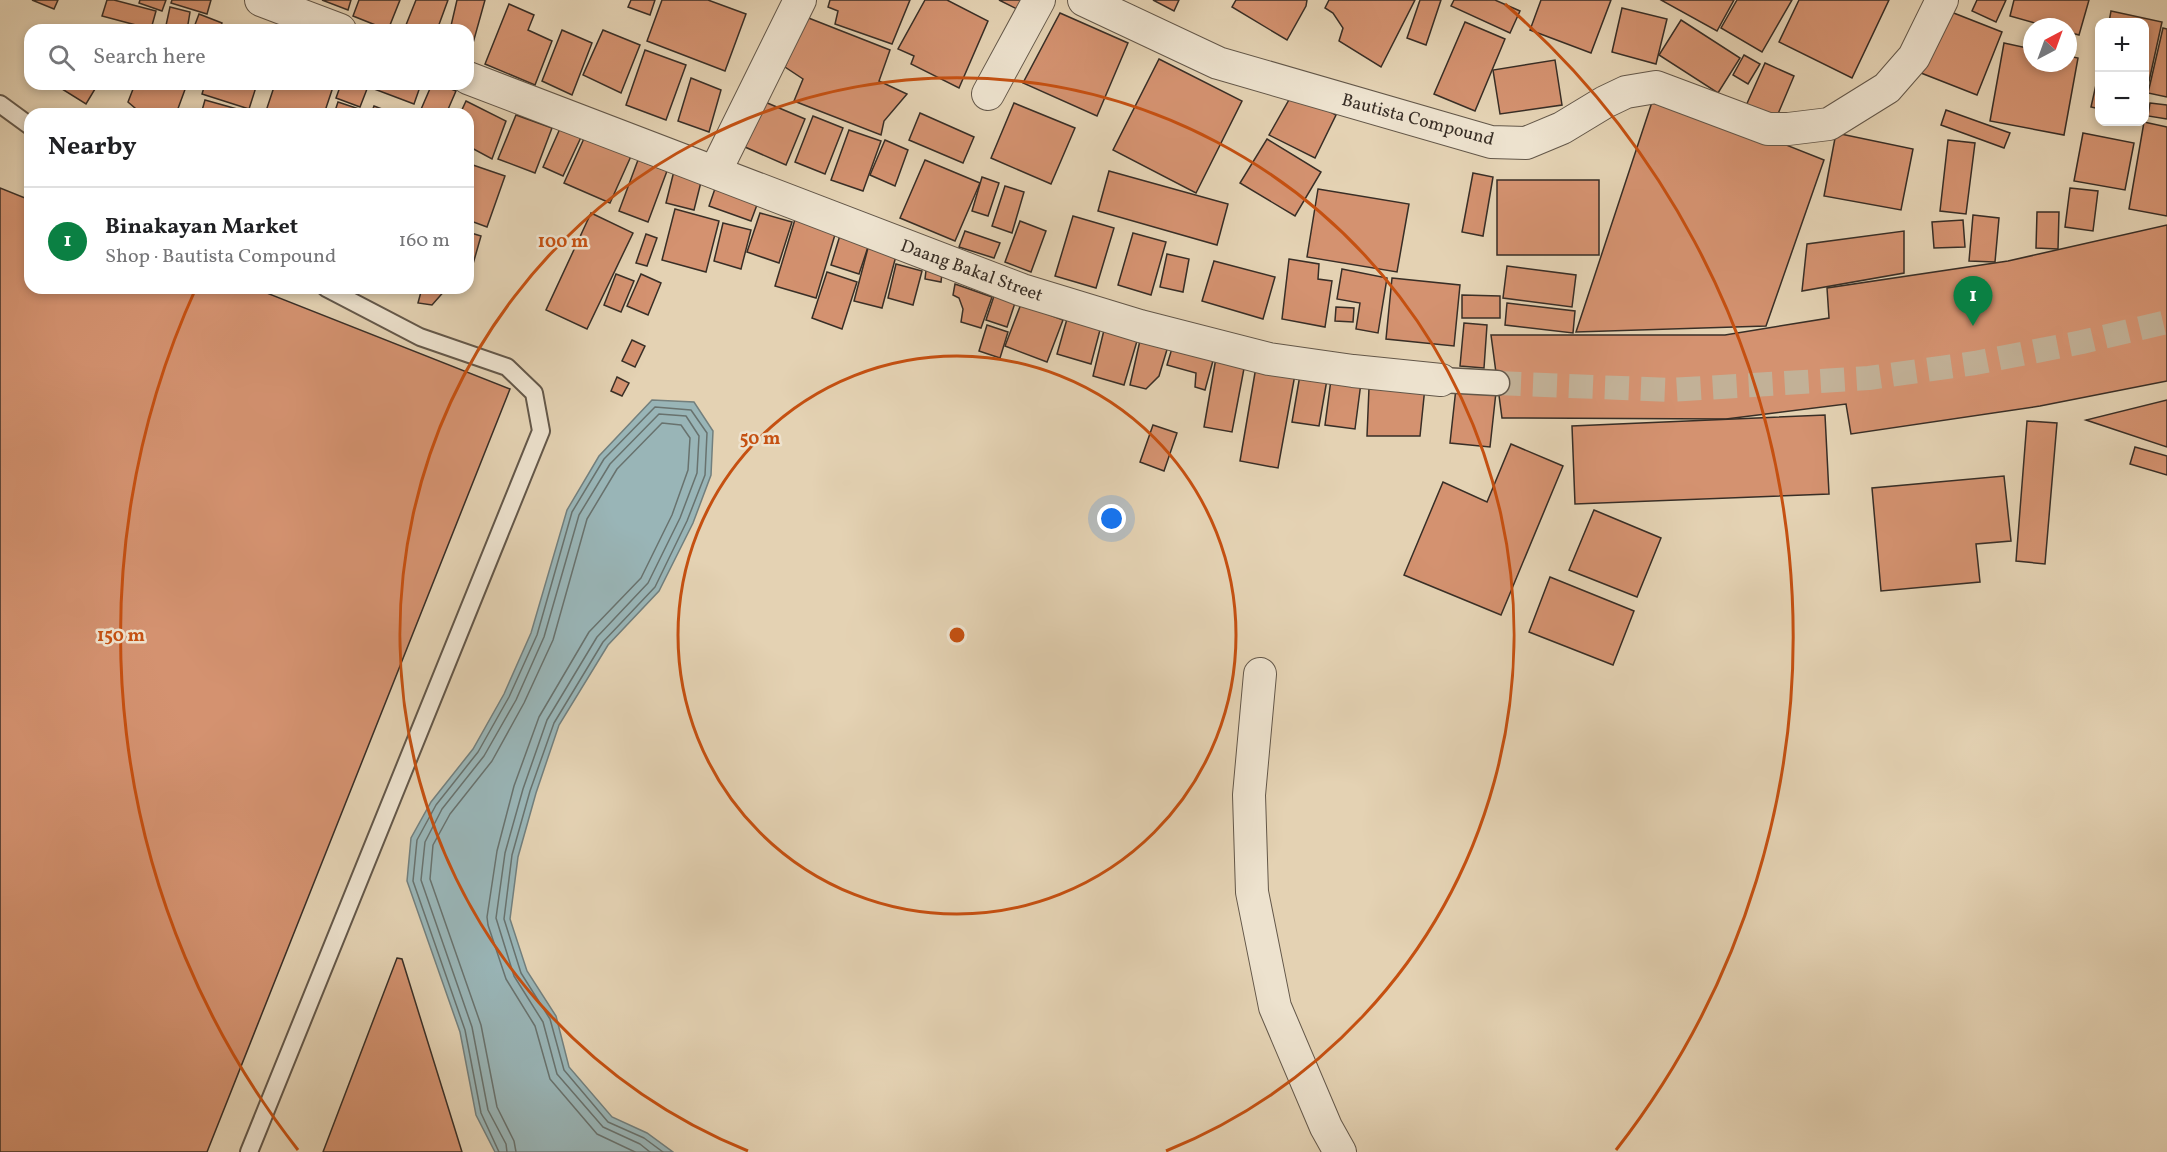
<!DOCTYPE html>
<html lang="en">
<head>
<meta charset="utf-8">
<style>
  :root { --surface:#fff; --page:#f6f6f6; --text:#202124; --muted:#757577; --line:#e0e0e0; --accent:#0b8043 }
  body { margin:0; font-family:Vollkorn,serif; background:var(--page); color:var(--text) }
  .controls { position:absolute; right:18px; top:18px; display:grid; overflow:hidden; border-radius:12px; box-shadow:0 3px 9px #0003 }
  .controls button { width:54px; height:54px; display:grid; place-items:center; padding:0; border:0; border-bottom:2px solid var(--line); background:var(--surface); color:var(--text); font:30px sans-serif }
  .compass { position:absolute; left:2023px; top:18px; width:54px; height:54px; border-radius:50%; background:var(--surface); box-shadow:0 3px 9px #0003; rotate:41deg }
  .you { position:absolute; left:1112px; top:519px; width:21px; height:21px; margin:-15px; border:4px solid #fff; border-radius:50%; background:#1a73e8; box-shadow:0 0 0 9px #1a73e833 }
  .badge { display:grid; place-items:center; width:39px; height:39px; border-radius:50%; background:var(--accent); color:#fff; font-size:20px; font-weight:700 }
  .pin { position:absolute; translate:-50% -50px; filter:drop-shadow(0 2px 3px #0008) }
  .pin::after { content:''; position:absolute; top:32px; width:21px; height:18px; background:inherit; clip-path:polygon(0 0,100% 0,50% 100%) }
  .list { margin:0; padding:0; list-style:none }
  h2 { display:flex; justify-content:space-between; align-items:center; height:78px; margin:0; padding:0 24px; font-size:26px }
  h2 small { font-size:20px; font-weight:400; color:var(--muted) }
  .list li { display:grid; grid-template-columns:39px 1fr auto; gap:18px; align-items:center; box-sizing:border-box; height:108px; padding:0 24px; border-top:2px solid var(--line) }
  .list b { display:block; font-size:22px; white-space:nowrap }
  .list p { margin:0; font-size:20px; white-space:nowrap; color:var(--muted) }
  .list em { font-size:20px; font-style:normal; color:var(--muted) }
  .icon { flex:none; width:33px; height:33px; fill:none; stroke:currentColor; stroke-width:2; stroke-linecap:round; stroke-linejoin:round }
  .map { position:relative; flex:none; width:2167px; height:1152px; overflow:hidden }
  .search { position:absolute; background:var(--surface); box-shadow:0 3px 9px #0003; left:24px; top:24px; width:450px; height:66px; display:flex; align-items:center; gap:15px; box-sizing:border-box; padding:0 21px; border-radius:18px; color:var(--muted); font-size:22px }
  .panel { position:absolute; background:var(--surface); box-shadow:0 3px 9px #0003; left:24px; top:108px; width:450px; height:186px; border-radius:18px }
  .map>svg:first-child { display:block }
</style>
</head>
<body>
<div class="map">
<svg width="2167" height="1152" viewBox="0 0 2167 1152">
  <rect width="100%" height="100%" fill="#e4d2b3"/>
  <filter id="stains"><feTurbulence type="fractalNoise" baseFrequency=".00333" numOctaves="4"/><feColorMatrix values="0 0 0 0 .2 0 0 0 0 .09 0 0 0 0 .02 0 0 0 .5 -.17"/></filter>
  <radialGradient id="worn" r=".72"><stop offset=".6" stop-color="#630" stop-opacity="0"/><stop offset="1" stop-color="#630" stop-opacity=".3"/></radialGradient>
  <polygon fill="#99b5b7" stroke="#727f7d" stroke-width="1.5" points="652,400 694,402 713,431 711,475 693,523 659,591 608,645 559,725 536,793 518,857 510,919 527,971 556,1016 569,1067 612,1117 647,1133 673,1152 495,1152 476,1115 460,1032 407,881 411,838 431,802 473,749 504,694 531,633 567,510 599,456"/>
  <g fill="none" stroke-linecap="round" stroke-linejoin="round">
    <g stroke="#68726e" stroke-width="1.5">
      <polyline points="499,1152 481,1113 465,1030 413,881 417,840 436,805 478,752 509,697 537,635 572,512 604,459 655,407 691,410 707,433 705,475 687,521 655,587 603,642 554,723 530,791 512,855 504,919 521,973 550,1019 564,1070 608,1122 644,1138 663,1152"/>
      <polyline points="507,1152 506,1144 488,1110 472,1027 421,880 425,842 442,809 484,756 516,700 544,637 579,515 610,464 659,414 686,416 699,436 697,473 680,518 648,583 597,637 547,720 523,789 505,853 496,918 514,976 543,1022 557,1074 603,1127 640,1144 650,1152"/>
      <polyline points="516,1152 514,1141 497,1107 481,1025 430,879 433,845 450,814 492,761 524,703 553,640 587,519 617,469 662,423 681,425 690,438 688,470 672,515 641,578 589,632 539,717 514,786 497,851 487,917 488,925 506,979 535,1026 550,1079 597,1134 635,1152"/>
    </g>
  </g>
  <g fill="#d49270" stroke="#382e26" stroke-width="1.5">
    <polygon points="32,0 58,0 54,9"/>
    <polygon points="107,0 114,0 156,11 151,29 102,16"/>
    <polygon points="140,0 166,0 162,11 139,3"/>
    <polygon points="172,0 211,0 207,14 171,3"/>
    <polygon points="322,0 351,0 348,10"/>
    <polygon points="359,0 400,0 388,30 353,16"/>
    <polygon points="416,0 448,0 437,30 404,30"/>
    <polygon points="457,0 485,0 470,54 468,53 468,30 450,30"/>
    <polygon points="631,0 655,0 650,15 628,7"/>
    <polygon points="662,0 708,0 746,14 725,71 647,41"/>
    <polygon points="830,0 910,0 892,44 835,24 838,11 828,7"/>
    <polygon points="925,0 947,0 988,21 959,88 911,64 914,56 898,49"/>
    <polygon points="999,0 1031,0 1025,13"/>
    <polygon points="1153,0 1179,0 1174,11"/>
    <polygon points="1236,0 1307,0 1306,6 1287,40 1232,7"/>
    <polygon points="1329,0 1415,0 1381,67 1339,41 1343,28 1333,13 1325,8"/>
    <polygon points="1420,0 1441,0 1426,45 1407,38"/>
    <polygon points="1454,0 1495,0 1520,11 1510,33 1451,6"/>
    <polygon points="1541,0 1611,0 1591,53 1530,30"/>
    <polygon points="1661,0 1734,0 1717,31"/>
    <polygon points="1737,0 1792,0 1762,52 1721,28"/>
    <polygon points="1799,0 1889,0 1852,78 1779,42"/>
    <polygon points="1977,0 2006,0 1996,22 1972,11"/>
    <polygon points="2014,0 2089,0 2079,35 2068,32 2068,27 2049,27 2010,16"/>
    <polygon points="509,4 534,15 528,30 552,41 535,85 485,64"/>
    <polygon points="170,7 190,12 187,30 165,30"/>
    <polygon points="1622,8 1667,19 1656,64 1612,52"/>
    <polygon points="1946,10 2002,32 1977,95 1921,73"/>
    <polygon points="2111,11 2162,22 2144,104 2144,22 2109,22"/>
    <polygon points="1060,13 1128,43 1097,116 1023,83"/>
    <polygon points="199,14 222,23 220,30 193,30"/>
    <polygon points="806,17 890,50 879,81 907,94 884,121 881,135 794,101 803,79 785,67"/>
    <polygon points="1681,20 1740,58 1718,93 1659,55"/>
    <polygon points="1465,22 1505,39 1475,111 1434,94"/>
    <polygon points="2163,28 2167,29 2167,97 2148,93"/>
    <polygon points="562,30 592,43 572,95 542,81"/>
    <polygon points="603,30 640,45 621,93 583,75"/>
    <polygon points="2004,43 2032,49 2032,63 2068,63 2068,56 2078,58 2064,135 1990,121"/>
    <polygon points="645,50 686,65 666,120 626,105"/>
    <polygon points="1744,55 1760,64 1748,84 1733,75"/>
    <polygon points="1159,59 1242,101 1196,193 1113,150"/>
    <polygon points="1555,60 1562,105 1500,114 1493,70"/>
    <polygon points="1765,63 1794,76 1775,121 1745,108"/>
    <polygon points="2100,67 2100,109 2091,107"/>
    <polygon points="691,78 721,90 709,132 678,121"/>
    <polygon points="54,84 98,84 86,104"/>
    <polygon points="135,84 187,84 176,114 142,114 128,102"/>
    <polygon points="205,84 257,84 249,109 202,94"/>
    <polygon points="275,84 334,84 324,114 265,114"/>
    <polygon points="341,84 354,84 367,89 360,107 336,98"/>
    <polygon points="361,84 421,84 414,104"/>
    <polygon points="432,84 439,84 456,91 446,114 419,114"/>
    <polygon points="1294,91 1336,115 1315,158 1269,135"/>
    <polygon points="1655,93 1824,160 1766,326 1576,332"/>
    <polygon points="205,100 255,114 201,114"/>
    <polygon points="466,101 506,121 492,159 468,146 468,114 460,114"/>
    <polygon points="338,102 365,111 364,114 334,114"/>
    <polygon points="765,102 805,119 786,165 745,147"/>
    <polygon points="1014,103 1075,128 1051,184 991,158"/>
    <polygon points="2150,103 2167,105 2167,119 2148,116"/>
    <polygon points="374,106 395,114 371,114"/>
    <polygon points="1946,110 2010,133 2004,148 1941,125"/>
    <polygon points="920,113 974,137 963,163 909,140"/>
    <polygon points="516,115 552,128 535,173 498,159"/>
    <polygon points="813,116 843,128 825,174 795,162"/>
    <polygon points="2144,122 2167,127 2167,216 2129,209"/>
    <polygon points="562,124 583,133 563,176 543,167"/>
    <polygon points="849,130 881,141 863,191 831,180"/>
    <polygon points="1836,133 1913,149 1901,210 1824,196"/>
    <polygon points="2083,133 2134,143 2125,190 2074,181"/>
    <polygon points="586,134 632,154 610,203 564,183"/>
    <polygon points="1267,139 1321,172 1295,216 1240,183"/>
    <polygon points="885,140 908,150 895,186 870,175"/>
    <polygon points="1948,140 1975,143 1966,214 1940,211"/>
    <polygon points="638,160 667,171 648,222 619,211"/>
    <polygon points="925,160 980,183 955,241 900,218"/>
    <polygon points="470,164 505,176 487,227 468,220 468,171"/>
    <polygon points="675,167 703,174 694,210 666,203"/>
    <polygon points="1109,171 1228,204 1217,245 1098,211"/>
    <polygon points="1473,173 1493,177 1483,236 1462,232"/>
    <polygon points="982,177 999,183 988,216 972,211"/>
    <polygon points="718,180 761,194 751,221 709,206"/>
    <rect x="1497" y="180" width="102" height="75"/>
    <polygon points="1005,186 1024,192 1012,233 992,226"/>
    <polygon points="0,188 30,200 30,288 254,288 510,389 207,1152 0,1152"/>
    <polygon points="2070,188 2098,191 2093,231 2065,227"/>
    <polygon points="1318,189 1409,204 1397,272 1307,257"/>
    <polygon points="675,209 719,221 706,272 662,260"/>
    <polygon points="2037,212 2059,212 2058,249 2036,248"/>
    <polygon points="591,213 633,233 587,329 546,310"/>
    <polygon points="760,213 792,222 779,263 747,252"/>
    <polygon points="1973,215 1999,218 1995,262 1969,261"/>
    <polygon points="796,216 837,228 816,298 775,286"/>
    <polygon points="1073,216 1114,228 1096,288 1055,276"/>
    <polygon points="1963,220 1965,247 1934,248 1932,222"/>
    <polygon points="1020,221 1046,231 1031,272 1005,262"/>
    <polygon points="723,223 751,230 741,269 714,261"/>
    <polygon points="2167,225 2167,381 2040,406 1851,434 1846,404 1726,419 1502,418 1491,335 1725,335 1829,318 1827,288 2008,261"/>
    <polygon points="965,231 1000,243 994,258 959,247"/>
    <polygon points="1904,231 1904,273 1802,291 1807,244"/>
    <polygon points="468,232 481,236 473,264 468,262"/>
    <polygon points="841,232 870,241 859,274 831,265"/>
    <polygon points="1133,233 1166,242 1151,295 1118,285"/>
    <polygon points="646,234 657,238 647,266 636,263"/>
    <polygon points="868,248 896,256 882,308 854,301"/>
    <polygon points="1167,254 1189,259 1183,292 1160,287"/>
    <polygon points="1289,259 1319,264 1318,279 1332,281 1325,327 1282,319"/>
    <polygon points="1214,261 1275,277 1263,319 1202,301"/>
    <polygon points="927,262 943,264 941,282 925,279"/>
    <polygon points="896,264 922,271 913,305 888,298"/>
    <polygon points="1507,266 1576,275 1572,307 1503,298"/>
    <polygon points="1342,269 1387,278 1378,333 1356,329 1360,303 1337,299"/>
    <polygon points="827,272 857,282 842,329 812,318"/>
    <polygon points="616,274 634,281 621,312 604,305"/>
    <polygon points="641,274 661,283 648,315 627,306"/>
    <polygon points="1392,278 1460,285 1454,346 1386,339"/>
    <polygon points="955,284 992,297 981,328 961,322 963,309 959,298 953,295"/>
    <polygon points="422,288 447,288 432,305 418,303"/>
    <polygon points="996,290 1017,297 1007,327 986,320"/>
    <polygon points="1462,295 1500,296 1500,318 1462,318"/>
    <polygon points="1507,303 1575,311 1573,333 1505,325"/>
    <polygon points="1021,304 1063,320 1047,362 1005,346"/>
    <polygon points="1336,307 1354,308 1353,322 1335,321"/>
    <polygon points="1067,319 1100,330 1091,364 1057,354"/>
    <polygon points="1464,323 1487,325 1484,368 1460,366"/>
    <polygon points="987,325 1008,332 1000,358 979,351"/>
    <polygon points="1104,330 1137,341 1124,385 1093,376"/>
    <polygon points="1141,336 1169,343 1159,376 1146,389 1130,385"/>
    <polygon points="632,340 645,346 635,367 622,361"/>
    <polygon points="1173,345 1214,357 1205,390 1195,387 1196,373 1167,365"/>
    <polygon points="1217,352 1246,358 1232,432 1204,427"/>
    <polygon points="1257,361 1296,369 1278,468 1240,461"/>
    <polygon points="1302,363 1329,368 1319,426 1292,422"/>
    <polygon points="1332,372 1362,375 1355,429 1325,425"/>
    <polygon points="617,377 629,383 622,396 611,391"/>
    <polygon points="1425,387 1420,436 1367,436 1369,388"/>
    <polygon points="1456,388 1496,392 1490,447 1450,443"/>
    <polygon points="2167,400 2167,447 2086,420"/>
    <polygon points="1825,415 1829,494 1575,504 1572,426"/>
    <polygon points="2027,421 2057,423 2045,564 2016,561"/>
    <polygon points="1153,425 1177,433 1164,471 1140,462"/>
    <polygon points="1511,444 1563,466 1501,615 1404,575 1443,482 1487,502"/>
    <polygon points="2135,447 2167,456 2167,475 2130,464"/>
    <polygon points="2004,476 2011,541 1976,544 1980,582 1881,591 1872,488"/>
    <polygon points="1594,510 1661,538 1637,597 1569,570"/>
    <polygon points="1550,577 1634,611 1613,665 1529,632"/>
    <polygon points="397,958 402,959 462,1152 323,1152"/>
  </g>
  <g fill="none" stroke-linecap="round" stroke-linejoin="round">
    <polyline stroke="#c2b197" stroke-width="24" stroke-dasharray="24 12" stroke-linecap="butt" points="1497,383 1670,390 1869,378 1975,363 2082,342 2167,322"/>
    <g stroke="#635749" stroke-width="20">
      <g id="service">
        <polyline points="0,104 30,126"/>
        <polyline points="249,1152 541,431 534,393 507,367 420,337 326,288"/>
      </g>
    </g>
    <g stroke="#635749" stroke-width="27">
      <polyline id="pedestrian" points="1441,380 1497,383"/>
    </g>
    <g stroke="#635749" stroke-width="34">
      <g id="minor">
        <polyline points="261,0 340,30"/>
        <polyline points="1084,0 1218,63 1491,142 1526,143 1562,128 1605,102 1626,92 1656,87 1768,129 1788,129 1829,124 1887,88 1914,57 1942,0"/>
        <polyline points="468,78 1022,290 1140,326 1269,359 1353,371 1441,380"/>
        <polyline points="988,94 1039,0"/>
        <polyline points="715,172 800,0"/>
        <polyline points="1260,674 1249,795 1252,892 1275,1007 1326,1127 1340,1152"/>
      </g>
    </g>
    <use href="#service" stroke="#ede2ce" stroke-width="16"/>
    <use href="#pedestrian" stroke="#ede2ce" stroke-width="24"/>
    <use href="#minor" stroke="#ede2ce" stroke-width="32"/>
  </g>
  <g fill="none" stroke="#c55011" stroke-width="3">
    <circle cx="957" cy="635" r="279"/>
    <path d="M748 1151A557 557 0 1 1 1166 1151"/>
    <path d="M298 1150A836 836 0 0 1 196 288M1505 4A836 836 0 0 1 1616 1150"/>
  </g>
  <g text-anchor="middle" stroke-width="5" stroke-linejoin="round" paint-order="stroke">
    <g font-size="18" fill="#382e26" stroke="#ede2ce">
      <text transform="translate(1418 119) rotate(15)" y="6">Bautista Compound</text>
      <text transform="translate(972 270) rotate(20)" y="6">Daang Bakal Street</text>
    </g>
  </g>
  <circle cx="957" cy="635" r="9" fill="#c55011" stroke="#ede2ce" stroke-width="3"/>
  <g font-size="18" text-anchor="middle" font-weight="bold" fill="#c55011" stroke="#ede2ce" stroke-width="5" stroke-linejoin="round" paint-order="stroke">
    <text x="563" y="247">100 m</text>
    <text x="760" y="444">50 m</text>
    <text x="121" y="641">150 m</text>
  </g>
  <rect width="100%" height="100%" filter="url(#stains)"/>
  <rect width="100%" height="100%" fill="url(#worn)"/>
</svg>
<div class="controls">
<button>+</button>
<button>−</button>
</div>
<svg class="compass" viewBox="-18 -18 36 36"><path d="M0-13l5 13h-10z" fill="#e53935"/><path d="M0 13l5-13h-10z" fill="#757577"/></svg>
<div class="you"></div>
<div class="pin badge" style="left:1973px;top:326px">1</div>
<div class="search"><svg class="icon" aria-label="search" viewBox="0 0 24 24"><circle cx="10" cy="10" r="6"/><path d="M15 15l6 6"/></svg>Search here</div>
<section class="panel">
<h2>Nearby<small></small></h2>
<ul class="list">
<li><span class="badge">1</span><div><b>Binakayan Market</b><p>Shop · Bautista Compound</p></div><em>160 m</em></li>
</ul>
</section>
</div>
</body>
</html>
